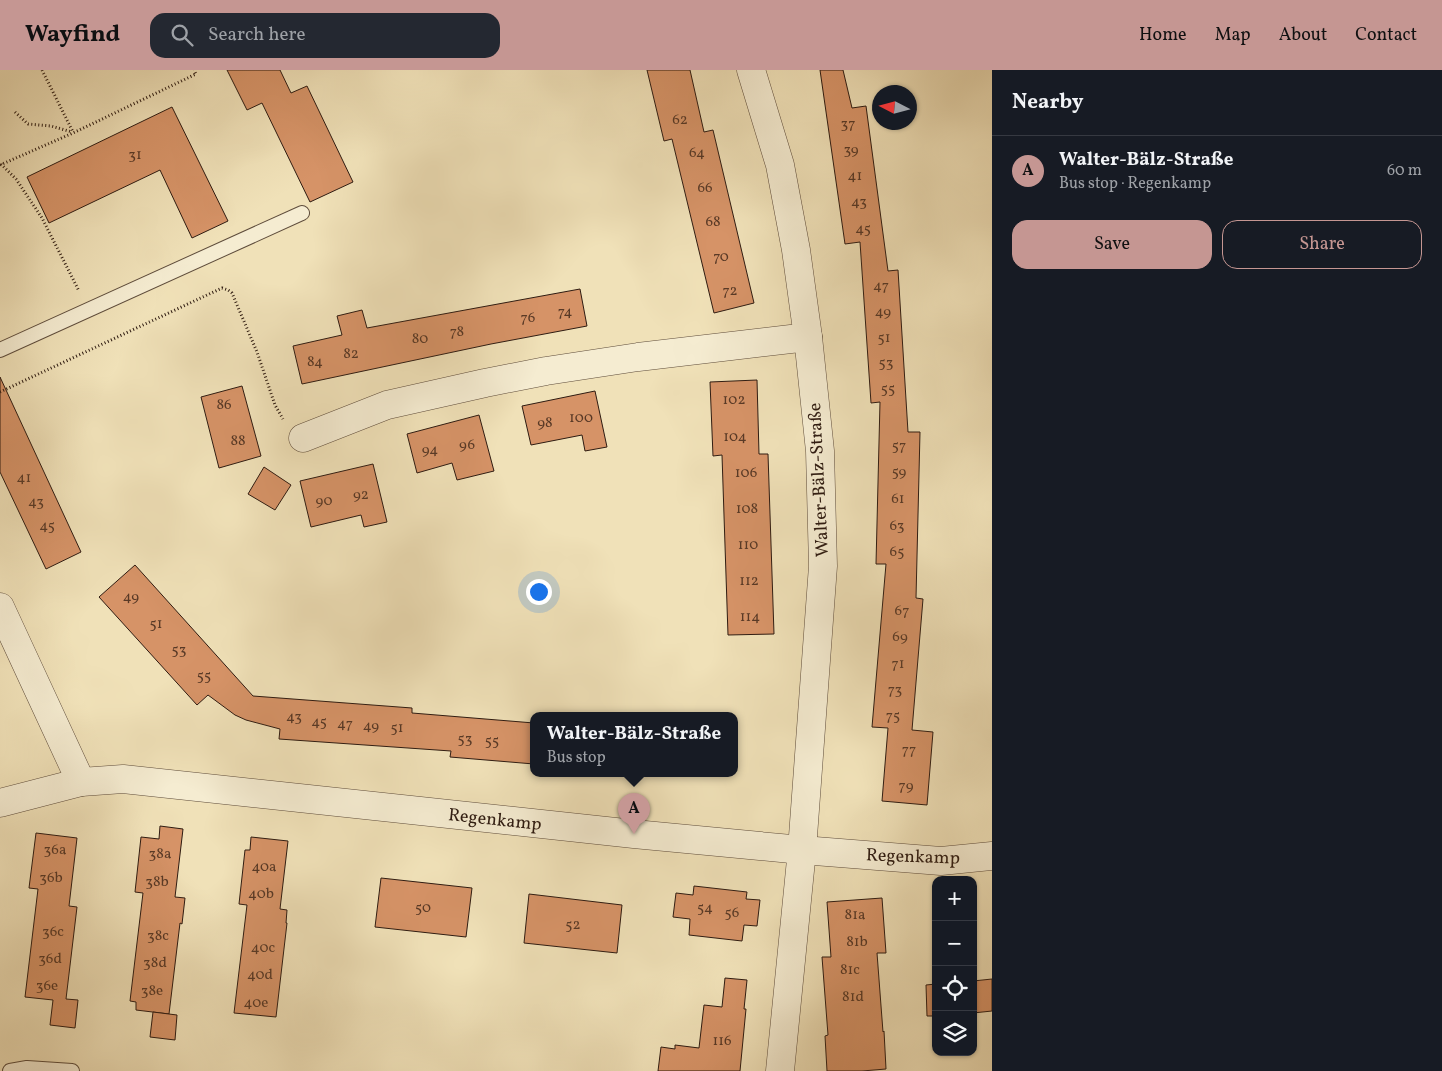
<!DOCTYPE html>
<html lang="en">
<head>
<meta charset="utf-8">
<style>
  :root { --surface:#171b24; --page:#242831; --text:#f1f3f6; --muted:#9ea1a6; --line:#363941; --accent:#c59692 }
  body { margin:0; font-family:Vollkorn,serif; background:var(--page); color:var(--text) }
  .controls { position:absolute; right:15px; bottom:15px; display:grid; overflow:hidden; border-radius:10px; box-shadow:0 1px 4px #0004 }
  .controls button { width:45px; height:45px; display:grid; place-items:center; padding:0; border:0; border-bottom:1px solid var(--line); background:var(--surface); color:var(--text); font:25px sans-serif }
  .compass { position:absolute; left:872px; top:15px; width:45px; height:45px; border-radius:50%; background:var(--surface); box-shadow:0 1px 4px #0004; rotate:276deg }
  .you { position:absolute; left:538px; top:521px; width:18px; height:18px; margin:-12px; border:4px solid #fff; border-radius:50%; background:#1a73e8; box-shadow:0 0 0 8px #1a73e833 }
  .badge { display:grid; place-items:center; width:32px; height:32px; border-radius:50%; background:var(--accent); color:#111; font-size:16px; font-weight:700 }
  .pin { position:absolute; translate:-50% -41px; filter:drop-shadow(0 1px 2px #0008) }
  .pin::after { content:''; position:absolute; top:26px; width:18px; height:15px; background:inherit; clip-path:polygon(0 0,100% 0,50% 100%) }
  .popup { position:absolute; left:530px; top:642px; width:208px; height:65px; box-sizing:border-box; display:grid; place-content:center; border-radius:10px; background:var(--surface); filter:drop-shadow(0 1px 4px #0005); font-size:16px; white-space:nowrap; color:var(--muted) }
  .popup b { font-size:19px; color:var(--text) }
  .popup::after { content:''; position:absolute; left:50%; top:100%; margin-left:-10px; border:10px solid transparent; border-top-color:var(--surface) }
  .list { margin:0; padding:0; list-style:none }
  h2 { display:flex; justify-content:space-between; align-items:center; height:65px; margin:0; padding:0 20px; font-size:21px }
  h2 small { font-size:16px; font-weight:400; color:var(--muted) }
  .list li { display:grid; grid-template-columns:32px 1fr auto; gap:15px; align-items:center; box-sizing:border-box; height:70px; padding:0 20px; border-top:1px solid var(--line) }
  .list b { display:block; font-size:19px; white-space:nowrap }
  .list p { margin:0; font-size:16px; white-space:nowrap; color:var(--muted) }
  .list em { font-size:16px; font-style:normal; color:var(--muted) }
  .actions { display:flex; gap:10px; padding:15px 20px }
  .actions a { flex:1; padding:11px 0; border:1px solid var(--accent); border-radius:15px; text-align:center; font-size:18px; color:var(--accent) }
  .actions .main { background:var(--accent); color:#111 }
  .icon { flex:none; width:28px; height:28px; fill:none; stroke:currentColor; stroke-width:2; stroke-linecap:round; stroke-linejoin:round }
  .map { position:relative; flex:none; width:992px; height:1001px; overflow:hidden }
  header { display:flex; align-items:center; gap:30px; box-sizing:border-box; height:70px; padding:0 25px; background:var(--accent); color:#111 }
  header strong { font-size:24px }
  nav { display:flex; gap:28px; margin-inline-start:auto; font-size:18px }
  .search { width:350px; height:45px; background:var(--page); display:flex; align-items:center; gap:12px; box-sizing:border-box; padding:0 18px; border-radius:15px; color:var(--muted); font-size:19px }
  main { display:flex }
  aside { flex:1; background:var(--surface) }
  .map>svg:first-child { display:block }
</style>
</head>
<body>
<header>
<strong>Wayfind</strong>
<div class="search"><svg class="icon" aria-label="search" viewBox="0 0 24 24"><circle cx="10" cy="10" r="6"/><path d="M15 15l6 6"/></svg>Search here</div>
<nav><a>Home</a><a>Map</a><a>About</a><a>Contact</a></nav>
</header>
<main>
<div class="map">
<svg width="992" height="1001" viewBox="0 0 992 1001">
  <rect width="100%" height="100%" fill="#f0e1b8"/>
  <filter id="stains"><feTurbulence type="fractalNoise" baseFrequency=".004" numOctaves="4"/><feColorMatrix values="0 0 0 0 .2 0 0 0 0 .09 0 0 0 0 .02 0 0 0 .5 -.17"/></filter>
  <radialGradient id="worn" r=".72"><stop offset=".6" stop-color="#630" stop-opacity="0"/><stop offset="1" stop-color="#630" stop-opacity=".3"/></radialGradient>
  <g fill="#d69367" stroke="#2e1b11">
    <polygon points="227,0 280,0 291,23 307,16 353,112 310,132 262,33 247,40"/>
    <polygon points="647,0 690,0 704,62 713,60 754,233 714,243 672,69 664,71"/>
    <polygon points="820,0 843,0 852,38 866,36 888,201 898,200 908,362 920,362 916,528 923,529 912,660 933,662 927,735 882,731 888,658 872,657 886,494 876,494 880,332 871,333 860,172 845,174"/>
    <polygon points="172,37 228,151 192,168 160,100 49,153 27,107"/>
    <polygon points="580,219 587,256 491,274 302,314 293,276 342,265 337,246 362,240 367,258"/>
    <polygon points="0,307 81,482 46,499 0,402"/>
    <polygon points="757,310 759,384 768,384 774,564 728,565 722,385 713,386 710,312"/>
    <polygon points="242,316 261,386 219,398 201,327"/>
    <polygon points="595,321 607,377 585,381 582,365 531,375 522,336"/>
    <polygon points="479,345 494,401 457,410 452,393 417,403 407,364"/>
    <polygon points="373,394 387,452 364,457 361,445 311,457 300,411"/>
    <polygon points="264,397 291,415 275,440 248,424"/>
    <polygon points="135,495 253,626 412,638 412,643 534,653 534,694 450,687 451,681 279,669 280,659 246,650 235,645 208,625 197,635 99,527"/>
    <polygon points="160,756 183,759 175,827 185,828 182,854 180,853 169,944 136,940 136,932 130,931 143,823 135,822 141,767 159,769"/>
    <polygon points="36,763 77,768 69,836 77,837 66,929 78,930 75,958 50,955 53,930 25,927 38,819 29,818"/>
    <polygon points="251,767 288,771 280,839 287,840 286,853 287,853 276,947 234,943 247,835 239,834 245,780 250,780"/>
    <polygon points="381,808 472,818 466,867 375,857"/>
    <polygon points="694,816 747,822 746,829 760,830 757,856 744,855 742,871 689,865 690,849 673,847 676,823 693,825"/>
    <polygon points="529,824 622,835 617,883 524,873"/>
    <polygon points="882,828 886,883 877,883 883,962 884,961 886,999 862,1001 827,1001 825,966 828,965 822,887 831,887 827,832"/>
    <polygon points="725,908 747,910 744,939 746,939 740,1001 658,1001 661,977 675,979 675,975 699,978 704,935 722,937"/>
    <polygon points="992,909 992,941 973,943 973,911"/>
    <polygon points="936,914 936,946 927,946 926,915"/>
    <polygon points="153,942 177,945 175,970 150,967"/>
  </g>
  <g fill="none" stroke-linecap="round" stroke-linejoin="round">
    <g stroke="#5e4c3b" stroke-width="16">
      <g id="lane">
        <polyline points="0,280 302,143"/>
        <polyline points="10,1001 27,998 72,1001"/>
      </g>
    </g>
    <g stroke="#5e4c3b" stroke-width="29">
      <g id="street">
        <polyline points="751,0 780,95 796,180 808,267 820,381 823,496 802,780 780,1001"/>
        <polyline points="303,368 387,335 485,313 546,301 638,287 808,267"/>
        <polyline points="0,537 81,712"/>
        <polyline points="0,733 81,712 123,709 634,764 802,780 941,791 992,786"/>
      </g>
    </g>
    <g stroke="#2e1b11" stroke-width="3" stroke-dasharray="1 2.5" stroke-linecap="butt">
      <polyline points="42,0 73,62"/>
      <polyline points="15,42 28,54 51,56 72,62"/>
      <polyline points="1,94 16,109 42,148 79,221"/>
      <polyline points="0,95 73,63 196,4 194,0"/>
      <polyline points="0,322 222,218 228,220 232,223 257,282 275,335 283,349"/>
    </g>
    <use href="#lane" stroke="#f5ecd1" stroke-width="14"/>
    <use href="#street" stroke="#f5ecd1" stroke-width="28"/>
  </g>
  <g text-anchor="middle" stroke-width="4" stroke-linejoin="round" paint-order="stroke">
    <g font-size="15" fill="#583926">
      <text x="680" y="54">62</text>
      <text x="848" y="58">37</text>
      <text x="851" y="84">39</text>
      <text x="697" y="87">64</text>
      <text x="135" y="89">31</text>
      <text x="855" y="110">41</text>
      <text x="705" y="122">66</text>
      <text x="859" y="136">43</text>
      <text x="713" y="156">68</text>
      <text x="863" y="163">45</text>
      <text x="721" y="191">70</text>
      <text x="881" y="220">47</text>
      <text x="730" y="225">72</text>
      <text x="565" y="246">74</text>
      <text x="883" y="246">49</text>
      <text x="528" y="252">76</text>
      <text x="457" y="266">78</text>
      <text x="884" y="272">51</text>
      <text x="420" y="273">80</text>
      <text x="351" y="288">82</text>
      <text x="315" y="296">84</text>
      <text x="886" y="297">53</text>
      <text x="888" y="323">55</text>
      <text x="734" y="334">102</text>
      <text x="224" y="339">86</text>
      <text x="581" y="352">100</text>
      <text x="545" y="357">98</text>
      <text x="735" y="371">104</text>
      <text x="238" y="375">88</text>
      <text x="467" y="379">96</text>
      <text x="899" y="380">57</text>
      <text x="430" y="384">94</text>
      <text x="899" y="406">59</text>
      <text x="746" y="407">106</text>
      <text x="24" y="412">41</text>
      <text x="361" y="429">92</text>
      <text x="898" y="433">61</text>
      <text x="324" y="435">90</text>
      <text x="36" y="436">43</text>
      <text x="747" y="443">108</text>
      <text x="47" y="460">45</text>
      <text x="897" y="460">63</text>
      <text x="748" y="479">110</text>
      <text x="897" y="486">65</text>
      <text x="749" y="515">112</text>
      <text x="131" y="531">49</text>
      <text x="902" y="545">67</text>
      <text x="750" y="551">114</text>
      <text x="156" y="558">51</text>
      <text x="900" y="571">69</text>
      <text x="179" y="584">53</text>
      <text x="898" y="598">71</text>
      <text x="204" y="610">55</text>
      <text x="895" y="624">73</text>
      <text x="893" y="650">75</text>
      <text x="294" y="651">43</text>
      <text x="319" y="656">45</text>
      <text x="345" y="658">47</text>
      <text x="371" y="660">49</text>
      <text x="397" y="662">51</text>
      <text x="465" y="673">53</text>
      <text x="492" y="675">55</text>
      <text x="909" y="684">77</text>
      <text x="906" y="720">79</text>
      <text x="55" y="784">36a</text>
      <text x="160" y="788">38a</text>
      <text x="264" y="801">40a</text>
      <text x="51" y="812">36b</text>
      <text x="157" y="816">38b</text>
      <text x="261" y="828">40b</text>
      <text x="423" y="842">50</text>
      <text x="705" y="842">54</text>
      <text x="732" y="847">56</text>
      <text x="855" y="849">81a</text>
      <text x="573" y="859">52</text>
      <text x="53" y="866">36c</text>
      <text x="158" y="870">38c</text>
      <text x="857" y="876">81b</text>
      <text x="263" y="882">40c</text>
      <text x="50" y="893">36d</text>
      <text x="155" y="897">38d</text>
      <text x="850" y="904">81c</text>
      <text x="260" y="909">40d</text>
      <text x="47" y="920">36e</text>
      <text x="152" y="925">38e</text>
      <text x="853" y="931">81d</text>
      <text x="256" y="937">40e</text>
      <text x="722" y="975">116</text>
    </g>
    <g font-size="18" fill="#2e1b11" stroke="#f5ecd1">
      <text transform="translate(818 410) rotate(-93)" y="6">Walter-Bälz-Straße</text>
      <text transform="translate(495 749) rotate(6)" y="6">Regenkamp</text>
      <text transform="translate(913 786) rotate(2)" y="6">Regenkamp</text>
    </g>
  </g>
  <rect width="100%" height="100%" filter="url(#stains)"/>
  <rect width="100%" height="100%" fill="url(#worn)"/>
</svg>
<div class="controls">
<button>+</button>
<button>−</button>
<button><svg class="icon" aria-label="locate" viewBox="0 0 24 24"><circle cx="12" cy="12" r="6"/><path d="M12 2v4M12 18v4M2 12h4M18 12h4"/></svg></button>
<button><svg class="icon" aria-label="layers" viewBox="0 0 24 24"><path d="M12 4l9 5-9 5-9-5zM3 14l9 5 9-5"/></svg></button>
</div>
<svg class="compass" viewBox="-18 -18 36 36"><path d="M0-13l5 13h-10z" fill="#e53935"/><path d="M0 13l5-13h-10z" fill="#9ea1a6"/></svg>
<div class="you"></div>
<div class="pin badge" style="left:634px;top:764px">A</div>
<div class="popup"><b>Walter-Bälz-Straße</b>Bus stop</div>
</div>
<aside>
<h2>Nearby<small></small></h2>
<ul class="list">
<li><span class="badge">A</span><div><b>Walter-Bälz-Straße</b><p>Bus stop · Regenkamp</p></div><em>60 m</em></li>
</ul>
<div class="actions"><a class="main">Save</a><a>Share</a></div>
</aside>
</main>
</body>
</html>
